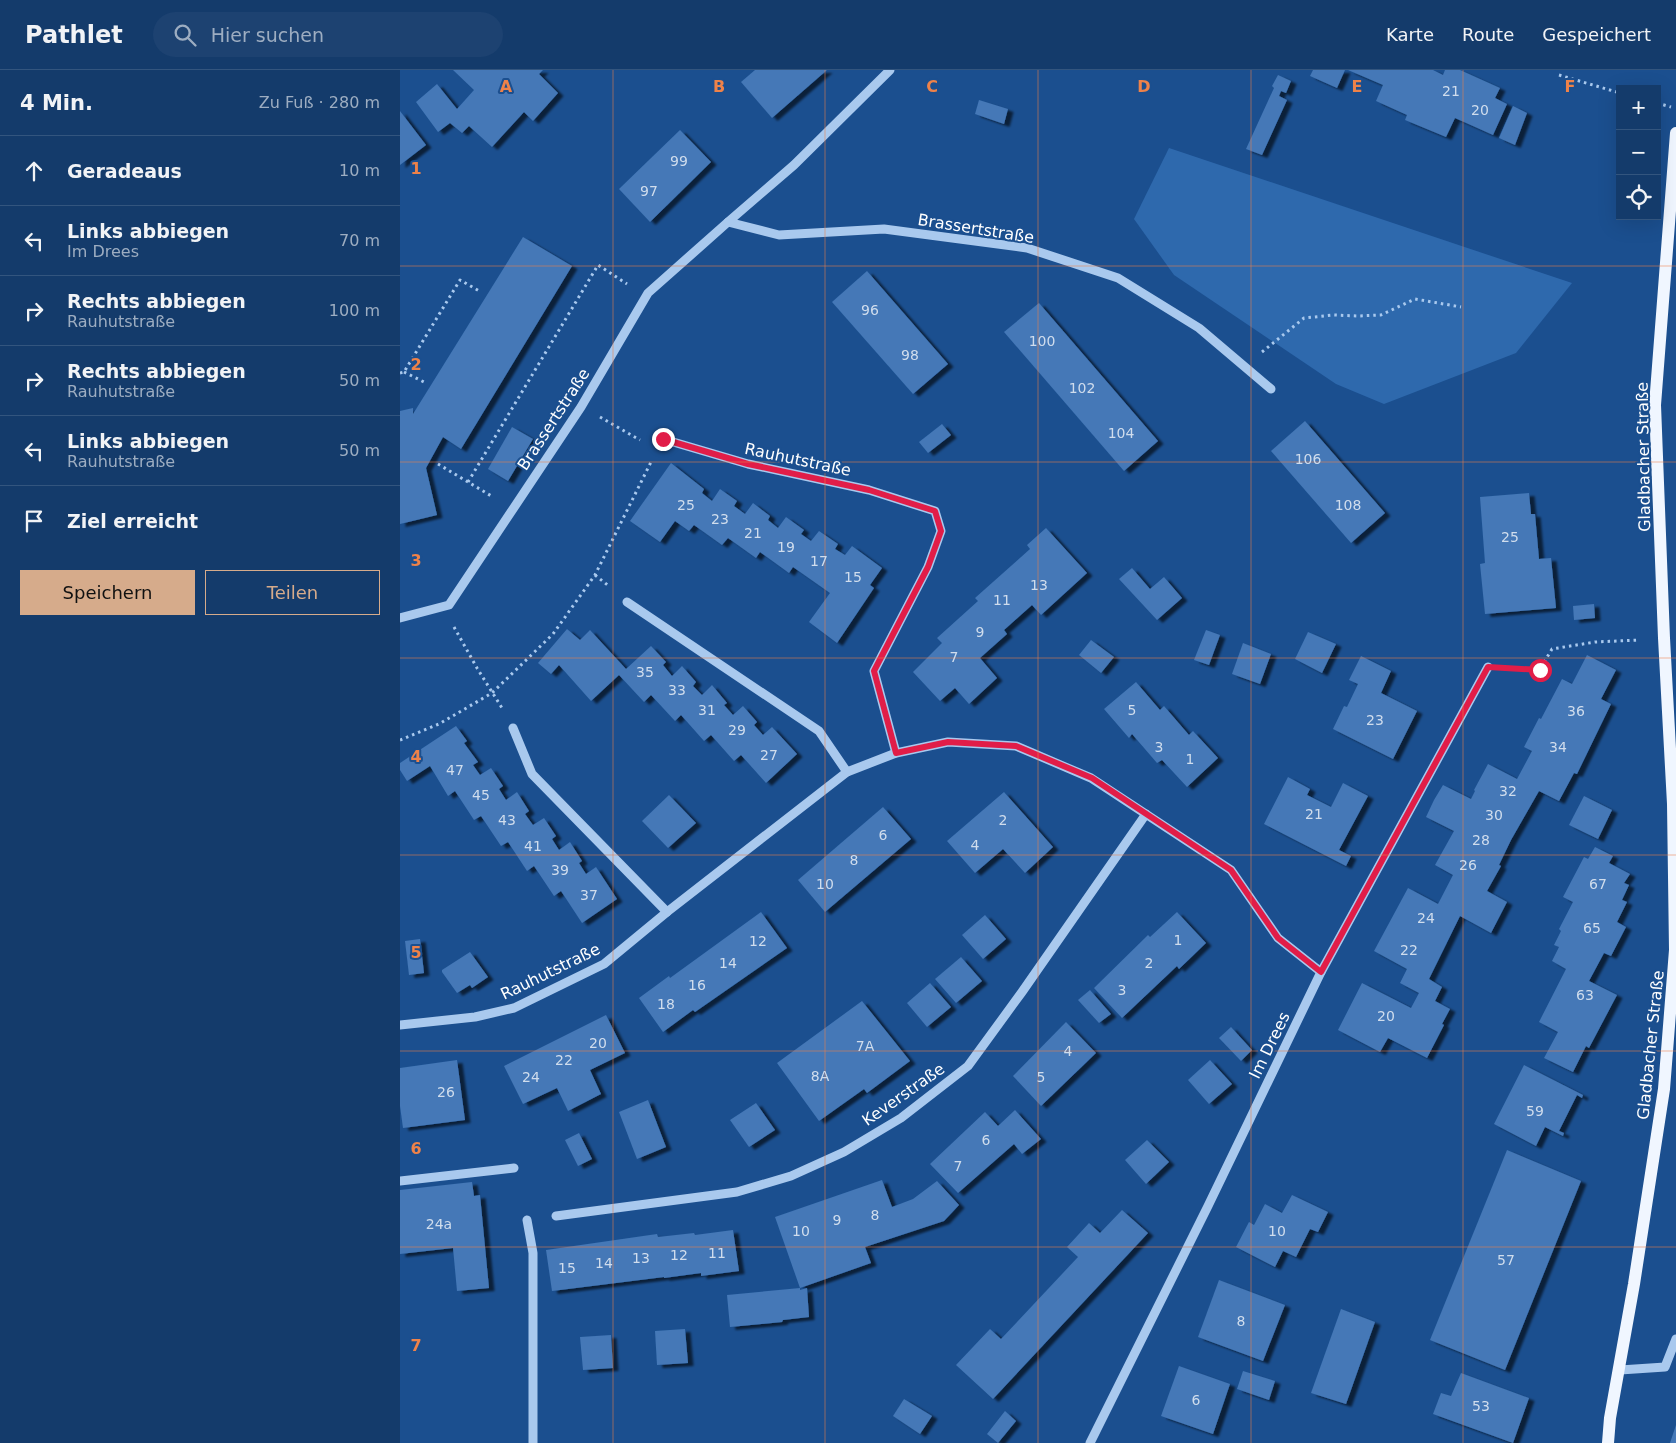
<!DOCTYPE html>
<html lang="de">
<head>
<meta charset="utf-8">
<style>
  :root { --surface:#143b6b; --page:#1d4271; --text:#f1f3f6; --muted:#9dadc1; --line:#33557e; --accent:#d6ab8b }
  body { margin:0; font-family:"DejaVu Sans",sans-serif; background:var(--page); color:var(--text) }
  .controls { position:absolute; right:15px; top:15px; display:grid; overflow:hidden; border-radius:0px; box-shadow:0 5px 20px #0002 }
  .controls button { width:45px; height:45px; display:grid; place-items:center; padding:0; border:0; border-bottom:1px solid var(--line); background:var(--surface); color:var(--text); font:25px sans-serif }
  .stop { position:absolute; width:15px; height:15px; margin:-11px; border:4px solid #e11d48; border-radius:50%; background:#fff }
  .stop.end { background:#e11d48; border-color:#fff; box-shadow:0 1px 5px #0008 }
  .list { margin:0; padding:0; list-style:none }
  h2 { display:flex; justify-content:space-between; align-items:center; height:65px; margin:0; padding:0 20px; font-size:21px }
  h2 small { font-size:16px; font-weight:400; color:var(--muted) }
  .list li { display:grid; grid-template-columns:32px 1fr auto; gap:15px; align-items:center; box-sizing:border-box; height:70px; padding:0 20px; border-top:1px solid var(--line) }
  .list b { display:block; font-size:19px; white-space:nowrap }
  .list p { margin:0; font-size:16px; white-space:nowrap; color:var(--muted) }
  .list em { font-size:16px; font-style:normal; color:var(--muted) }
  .actions { display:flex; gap:10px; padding:15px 20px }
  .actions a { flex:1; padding:11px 0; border:1px solid var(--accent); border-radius:0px; text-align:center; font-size:18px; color:var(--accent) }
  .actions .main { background:var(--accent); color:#111 }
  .icon { flex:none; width:28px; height:28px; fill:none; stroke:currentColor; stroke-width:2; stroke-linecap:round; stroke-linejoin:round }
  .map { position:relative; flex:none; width:1276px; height:1373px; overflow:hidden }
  header { display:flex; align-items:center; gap:30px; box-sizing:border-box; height:70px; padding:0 25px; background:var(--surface); border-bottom:1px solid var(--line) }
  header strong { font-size:24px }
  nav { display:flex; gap:28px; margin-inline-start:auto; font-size:18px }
  .search { width:350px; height:45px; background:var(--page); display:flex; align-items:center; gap:12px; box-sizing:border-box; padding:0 18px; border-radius:28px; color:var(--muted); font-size:19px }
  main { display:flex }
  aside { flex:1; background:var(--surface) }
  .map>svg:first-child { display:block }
</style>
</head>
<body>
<header>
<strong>Pathlet</strong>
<div class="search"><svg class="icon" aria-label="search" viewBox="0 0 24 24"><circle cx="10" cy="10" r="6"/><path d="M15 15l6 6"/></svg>Hier suchen</div>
<nav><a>Karte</a><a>Route</a><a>Gespeichert</a></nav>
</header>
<main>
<aside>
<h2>4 Min.<small>Zu Fuß · 280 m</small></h2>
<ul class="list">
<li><svg class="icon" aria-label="ahead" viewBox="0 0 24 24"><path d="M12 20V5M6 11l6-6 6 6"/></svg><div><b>Geradeaus</b></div><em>10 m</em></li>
<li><svg class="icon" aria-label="left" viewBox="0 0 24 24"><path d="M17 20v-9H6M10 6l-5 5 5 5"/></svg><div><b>Links abbiegen</b><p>Im Drees</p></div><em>70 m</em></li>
<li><svg class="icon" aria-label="right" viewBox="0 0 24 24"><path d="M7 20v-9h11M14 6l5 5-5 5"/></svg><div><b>Rechts abbiegen</b><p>Rauhutstraße</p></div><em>100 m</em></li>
<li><svg class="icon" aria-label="right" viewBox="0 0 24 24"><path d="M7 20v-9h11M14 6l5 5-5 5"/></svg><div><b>Rechts abbiegen</b><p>Rauhutstraße</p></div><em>50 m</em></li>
<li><svg class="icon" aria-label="left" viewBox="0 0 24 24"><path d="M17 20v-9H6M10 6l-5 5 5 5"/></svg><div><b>Links abbiegen</b><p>Rauhutstraße</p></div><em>50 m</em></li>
<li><svg class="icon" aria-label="arrive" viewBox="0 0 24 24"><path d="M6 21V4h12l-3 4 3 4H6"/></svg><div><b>Ziel erreicht</b></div></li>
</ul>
<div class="actions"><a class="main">Speichern</a><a>Teilen</a></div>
</aside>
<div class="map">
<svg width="1276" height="1373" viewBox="0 0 1276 1373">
  <defs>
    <filter id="shadow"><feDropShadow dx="5.5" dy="3" stdDeviation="1" flood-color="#0009"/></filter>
  </defs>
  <rect width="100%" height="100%" fill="#1b4f8f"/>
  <polygon fill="#2e69ad" points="769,78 1172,213 1116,283 984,334 936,314 774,205 734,149"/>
  <g fill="#4478b7" filter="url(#shadow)">
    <polygon points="53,0 143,0 139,4 158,23 133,51 124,42 92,77 69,56 62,63 50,53 38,62 16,32 37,14 57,39 74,20"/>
    <polygon points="355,0 427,0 372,48 341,12"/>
    <polygon points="913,0 945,0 937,18 910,6"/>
    <polygon points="948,0 1033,0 1043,5 1045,0 1060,0 1100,18 1095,28 1107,34 1093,65 1055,48 1046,67 1005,50 1007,45 976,31 983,15"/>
    <polygon points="878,5 891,11 886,23 881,21 879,26 887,30 862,85 846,79 874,18 872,16"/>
    <polygon points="579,30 608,39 604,54 575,44"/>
    <polygon points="1113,36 1127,43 1115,75 1099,68"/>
    <polygon points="0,41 26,75 0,95"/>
    <polygon points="280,60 311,92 250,152 219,119"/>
    <polygon points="123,167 172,196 61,379 43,367 26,398 37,445 0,454 0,341 13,338 13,344"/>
    <polygon points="467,201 548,294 513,324 432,232"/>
    <polygon points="639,233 758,371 724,401 604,262"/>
    <polygon points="905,351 985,443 951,473 871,381"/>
    <polygon points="542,354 551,365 528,383 519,372"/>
    <polygon points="112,357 133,369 108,411 88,399"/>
    <polygon points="271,393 304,419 302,423 312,431 320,419 337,431 334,436 345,444 353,433 370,446 368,450 378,458 386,447 404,460 401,464 411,471 419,461 438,474 435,479 445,485 452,476 482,498 470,515 474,518 437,573 409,552 430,523 393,497 389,503 360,482 356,488 328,468 322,475 294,455 289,461 275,451 260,472 230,451"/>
    <polygon points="1129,423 1131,444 1135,444 1139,489 1151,488 1156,538 1085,544 1080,494 1085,493 1080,427"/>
    <polygon points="646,458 687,503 641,545 632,535 604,560 607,564 580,588 597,608 569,634 555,618 540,631 513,602 542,573 537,568 578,531 575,528 630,479 627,475"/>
    <polygon points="732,498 750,519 764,507 782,528 757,550 719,509"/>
    <polygon points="1194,534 1195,548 1174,550 1173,536"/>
    <polygon points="167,559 180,570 190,560 226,599 251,576 266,592 263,595 272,606 282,596 296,612 293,616 302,625 312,615 327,633 324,635 333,645 343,636 357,652 354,655 363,665 372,657 397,684 366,713 341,685 334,691 311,665 304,671 281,645 275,651 251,625 244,632 219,605 191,631 159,595 151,604 138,593"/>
    <polygon points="806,560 820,565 809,595 794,590"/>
    <polygon points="908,562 936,574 922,603 895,589"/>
    <polygon points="691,570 714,587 701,603 679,585"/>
    <polygon points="843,573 871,584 860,614 832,604"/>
    <polygon points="1187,585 1216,600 1201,629 1211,634 1177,704 1174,703 1159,731 1139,721 1111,770 1099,795 1101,796 1087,821 1107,832 1091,863 1060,846 1029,909 1042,917 1035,931 1050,939 1042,954 1044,955 1027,988 988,968 980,982 938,960 962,913 1011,938 1019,923 1000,913 1007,899 974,881 1008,818 1038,834 1053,805 1035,795 1054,761 1026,747 1034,730 1043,715 1071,729 1075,721 1074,720 1088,694 1117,709 1132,681 1124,677 1139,648 1141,649 1162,609 1172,614"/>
    <polygon points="961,586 991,601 981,623 1017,641 993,689 933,659 944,636 947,637 958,614 949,610"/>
    <polygon points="736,612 760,640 764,636 789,665 793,661 818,688 787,717 762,690 757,693 732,664 729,668 704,639"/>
    <polygon points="56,656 67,671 64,673 78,692 73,695 80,705 91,698 103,716 99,719 106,730 117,722 129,741 125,744 133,755 144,748 156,766 152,769 159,780 170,772 182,791 179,793 186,804 196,797 217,829 182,853 161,821 154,826 134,796 127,801 108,772 101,776 81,746 74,750 55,721 48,726 30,696 7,711 0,700 0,693"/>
    <polygon points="888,707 910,719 907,725 931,737 943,713 968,726 939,780 951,786 946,796 864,754"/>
    <polygon points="604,722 653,777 625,803 603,779 575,803 547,771"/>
    <polygon points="269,725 296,753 268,778 242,751"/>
    <polygon points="1184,726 1212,740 1198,769 1169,755"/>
    <polygon points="483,737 511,769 425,842 398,810"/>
    <polygon points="1195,777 1213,786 1209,793 1230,804 1224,813 1229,815 1222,830 1227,832 1217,852 1226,857 1211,886 1204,883 1189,911 1217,925 1189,978 1186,976 1173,1002 1144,988 1158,962 1139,952 1166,899 1152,891 1159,877 1154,875 1161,861 1159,859 1173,832 1163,827 1184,787 1188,789"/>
    <polygon points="361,842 387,878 295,942 293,940 263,962 239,928 269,906 270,908"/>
    <polygon points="777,842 806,873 779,899 777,896 722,948 694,918 748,865 750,867"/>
    <polygon points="585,845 606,869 583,889 562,865"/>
    <polygon points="20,869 24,903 9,905 5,871"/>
    <polygon points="70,882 88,907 72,918 70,915 57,923 42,902 42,900"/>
    <polygon points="561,887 582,911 556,933 535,909"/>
    <polygon points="530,913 551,937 527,957 507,933"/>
    <polygon points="690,920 711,944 699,953 678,930"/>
    <polygon points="462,931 510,991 467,1023 464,1019 419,1051 377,993"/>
    <polygon points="206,945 225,983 190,1000 201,1024 168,1041 157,1018 123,1034 104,996"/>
    <polygon points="666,952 696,983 641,1036 613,1006"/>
    <polygon points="831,957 852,980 841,991 819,968"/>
    <polygon points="57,990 65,1050 3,1058 0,1036 0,998"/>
    <polygon points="810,990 832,1014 809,1034 788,1010"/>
    <polygon points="1124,995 1183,1025 1182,1028 1177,1025 1159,1061 1164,1063 1163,1066 1145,1057 1136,1076 1094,1054"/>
    <polygon points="248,1030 266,1077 237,1089 219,1042"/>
    <polygon points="356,1033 375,1060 349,1077 330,1050"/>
    <polygon points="615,1040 641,1069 622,1084 614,1074 558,1123 530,1094 585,1042 598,1056"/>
    <polygon points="179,1063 192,1089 178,1096 165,1070"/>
    <polygon points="747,1070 769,1092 746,1114 725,1090"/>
    <polygon points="1107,1080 1181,1111 1105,1300 1030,1270"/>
    <polygon points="482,1110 492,1137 513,1129 537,1111 559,1135 544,1151 465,1177 471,1193 400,1218 400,1220 407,1218 409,1247 383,1250 382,1252 330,1257 327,1225 400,1218 375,1147"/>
    <polygon points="72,1112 74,1126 80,1125 89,1218 57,1221 53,1178 0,1184 0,1120"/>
    <polygon points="892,1125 928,1142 918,1162 910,1159 896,1187 883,1181 875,1197 836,1177 849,1152 854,1155 865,1134 882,1143"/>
    <polygon points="722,1140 748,1163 593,1329 556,1295 590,1259 601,1269 678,1187 667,1177 689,1153 700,1163"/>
    <polygon points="333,1160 339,1201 301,1206 301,1203 264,1208 264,1207 152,1221 146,1180 257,1164 258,1167 294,1163 295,1165"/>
    <polygon points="819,1210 885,1235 863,1291 798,1267"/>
    <polygon points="941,1239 975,1252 946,1334 911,1323"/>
    <polygon points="285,1259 288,1293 257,1295 255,1261"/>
    <polygon points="211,1265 213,1298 183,1300 180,1267"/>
    <polygon points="779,1296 830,1314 813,1364 761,1346"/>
    <polygon points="843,1301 875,1311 869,1330 837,1319"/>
    <polygon points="1061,1303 1129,1328 1113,1373 1033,1344 1041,1323 1051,1326"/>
    <polygon points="504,1329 532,1346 520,1364 493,1346"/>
    <polygon points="605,1341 616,1351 598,1373 587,1364"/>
    <polygon points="1276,1355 1276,1373 1270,1373"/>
  </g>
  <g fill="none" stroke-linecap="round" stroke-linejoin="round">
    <g stroke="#a9c9ee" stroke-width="3" stroke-dasharray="2.5 4" stroke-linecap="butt">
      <polyline points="1159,5 1220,23"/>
      <polyline points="1257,33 1271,37"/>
      <polyline points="862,282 904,248 934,245 958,246 981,245 1015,229 1061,237"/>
      <polyline points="4,302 26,313"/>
      <polyline points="0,303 4,302 60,210 81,222"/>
      <polyline points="200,347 240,370"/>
      <polyline points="38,394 93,427"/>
      <polyline points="68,412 198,195 227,214"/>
      <polyline points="195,505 210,517"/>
      <polyline points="54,557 77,598 102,638"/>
      <polyline points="1109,598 1140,599 1152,579 1195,572 1239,570"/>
      <polyline points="0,670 39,654 92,623 153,564 195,505 252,390"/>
    </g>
    <g stroke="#a9c9ee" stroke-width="9">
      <polyline points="328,152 379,165 484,159 627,178 718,208 799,258 871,319"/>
      <polyline points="263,369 348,394 469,420 535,441 541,461 528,497 474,601 496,683"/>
      <polyline points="227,532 419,661 447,702"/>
      <polyline points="0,548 49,535 181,337 248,223 328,152 394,95 490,0"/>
      <polyline points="113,658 132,704 267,842"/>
      <polyline points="0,955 75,947 114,938 204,894 267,842 447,702 496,683 548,672 616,676 691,708 831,800 878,868 921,902"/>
      <polyline points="0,1111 114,1098"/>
      <polyline points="156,1146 337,1122 391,1106 444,1082 501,1048 568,996 622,922 746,744"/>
      <polyline points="127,1150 133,1183 133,1373"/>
      <polyline points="1220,1300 1265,1297 1276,1269"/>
      <polyline points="690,1373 808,1136 921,902 1088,597"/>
    </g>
    <polyline stroke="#f0f6ff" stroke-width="12" points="1208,1373 1210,1348 1234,1214 1264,1019 1275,880 1273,734 1264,568 1255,335 1276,63"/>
  </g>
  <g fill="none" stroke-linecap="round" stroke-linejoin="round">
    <polyline stroke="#e11d48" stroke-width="6" points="263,369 348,394 469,420 535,441 541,461 528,497 474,601 496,683 548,672 616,676 692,708 831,800 878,868 921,902 1088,597 1140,600"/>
  </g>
  <path fill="none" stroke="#ee8249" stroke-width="1" stroke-opacity="0.55" d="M213,0V1373M425,0V1373M638,0V1373M851,0V1373M1063,0V1373M0,196H1276M0,392H1276M0,588H1276M0,785H1276M0,981H1276M0,1177H1276"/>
  <g text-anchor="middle" stroke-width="4" stroke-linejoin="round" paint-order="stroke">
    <g font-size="14" fill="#d0dded">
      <text x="1051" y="26">21</text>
      <text x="1080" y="45">20</text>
      <text x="279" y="96">99</text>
      <text x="249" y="126">97</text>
      <text x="470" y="245">96</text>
      <text x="642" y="276">100</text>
      <text x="510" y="290">98</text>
      <text x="682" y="323">102</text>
      <text x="721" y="368">104</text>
      <text x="908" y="394">106</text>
      <text x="286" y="440">25</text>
      <text x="948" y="440">108</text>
      <text x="320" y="454">23</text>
      <text x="353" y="468">21</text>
      <text x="1110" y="472">25</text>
      <text x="386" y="482">19</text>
      <text x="419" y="496">17</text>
      <text x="453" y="512">15</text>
      <text x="639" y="520">13</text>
      <text x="602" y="535">11</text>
      <text x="580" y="567">9</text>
      <text x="554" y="592">7</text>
      <text x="245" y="607">35</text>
      <text x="277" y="625">33</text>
      <text x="307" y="645">31</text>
      <text x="732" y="645">5</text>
      <text x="1176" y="646">36</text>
      <text x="975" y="655">23</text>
      <text x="337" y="665">29</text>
      <text x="759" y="682">3</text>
      <text x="1158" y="682">34</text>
      <text x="369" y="690">27</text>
      <text x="790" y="694">1</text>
      <text x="55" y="705">47</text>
      <text x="1108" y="726">32</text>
      <text x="81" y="730">45</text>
      <text x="914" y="749">21</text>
      <text x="1094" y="750">30</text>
      <text x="107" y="755">43</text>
      <text x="603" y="755">2</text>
      <text x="483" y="770">6</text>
      <text x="1081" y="775">28</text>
      <text x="575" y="780">4</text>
      <text x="133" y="781">41</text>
      <text x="454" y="795">8</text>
      <text x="1068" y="800">26</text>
      <text x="160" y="805">39</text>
      <text x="425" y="819">10</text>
      <text x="1198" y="819">67</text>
      <text x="189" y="830">37</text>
      <text x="1026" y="853">24</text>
      <text x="1192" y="863">65</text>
      <text x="778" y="875">1</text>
      <text x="358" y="876">12</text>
      <text x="1009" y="885">22</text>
      <text x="328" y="898">14</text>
      <text x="749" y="898">2</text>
      <text x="297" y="920">16</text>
      <text x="722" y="925">3</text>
      <text x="1185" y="930">63</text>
      <text x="266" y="939">18</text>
      <text x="986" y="951">20</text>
      <text x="198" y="978">20</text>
      <text x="465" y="981">7A</text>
      <text x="668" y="986">4</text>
      <text x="164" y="995">22</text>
      <text x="420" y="1011">8A</text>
      <text x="131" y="1012">24</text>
      <text x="641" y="1012">5</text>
      <text x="46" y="1027">26</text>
      <text x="1135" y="1046">59</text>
      <text x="586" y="1075">6</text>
      <text x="558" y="1101">7</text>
      <text x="475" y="1150">8</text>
      <text x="437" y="1155">9</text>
      <text x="39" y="1159">24a</text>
      <text x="401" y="1166">10</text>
      <text x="877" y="1166">10</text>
      <text x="317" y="1188">11</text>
      <text x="279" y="1190">12</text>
      <text x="241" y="1193">13</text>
      <text x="1106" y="1195">57</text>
      <text x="204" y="1198">14</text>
      <text x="167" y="1203">15</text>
      <text x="841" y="1256">8</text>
      <text x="796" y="1335">6</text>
      <text x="1081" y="1341">53</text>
    </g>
    <g font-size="16" fill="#fff" stroke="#1b4f8f">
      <text transform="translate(576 158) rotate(9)" y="6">Brassertstraße</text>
      <text transform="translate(153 349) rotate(-57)" y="6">Brassertstraße</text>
      <text transform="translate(1243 387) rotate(-91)" y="6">Gladbacher Straße</text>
      <text transform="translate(398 389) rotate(12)" y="6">Rauhutstraße</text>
      <text transform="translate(150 901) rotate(-26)" y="6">Rauhutstraße</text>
      <text transform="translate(869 975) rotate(-64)" y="6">Im Drees</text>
      <text transform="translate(1250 975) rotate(-84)" y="6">Gladbacher Straße</text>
      <text transform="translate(503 1024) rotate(-35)" y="6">Keverstraße</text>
    </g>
  </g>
  <g font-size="16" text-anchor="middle" font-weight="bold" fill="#ee8249" stroke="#1b4f8f" stroke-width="4" stroke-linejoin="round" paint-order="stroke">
    <text x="106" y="22">A</text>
    <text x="319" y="22">B</text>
    <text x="532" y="22">C</text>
    <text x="744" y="22">D</text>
    <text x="957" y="22">E</text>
    <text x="1170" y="22">F</text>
    <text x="16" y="104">1</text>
    <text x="16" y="300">2</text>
    <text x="16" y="496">3</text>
    <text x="16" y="692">4</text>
    <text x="16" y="888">5</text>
    <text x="16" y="1084">6</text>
    <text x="16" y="1281">7</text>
  </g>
</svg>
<div class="controls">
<button>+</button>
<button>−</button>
<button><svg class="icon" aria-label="locate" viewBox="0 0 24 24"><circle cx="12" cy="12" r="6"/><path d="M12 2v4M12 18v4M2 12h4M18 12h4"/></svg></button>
</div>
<div class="stop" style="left:1140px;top:600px"></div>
<div class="stop end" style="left:263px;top:369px"></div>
</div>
</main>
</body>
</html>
